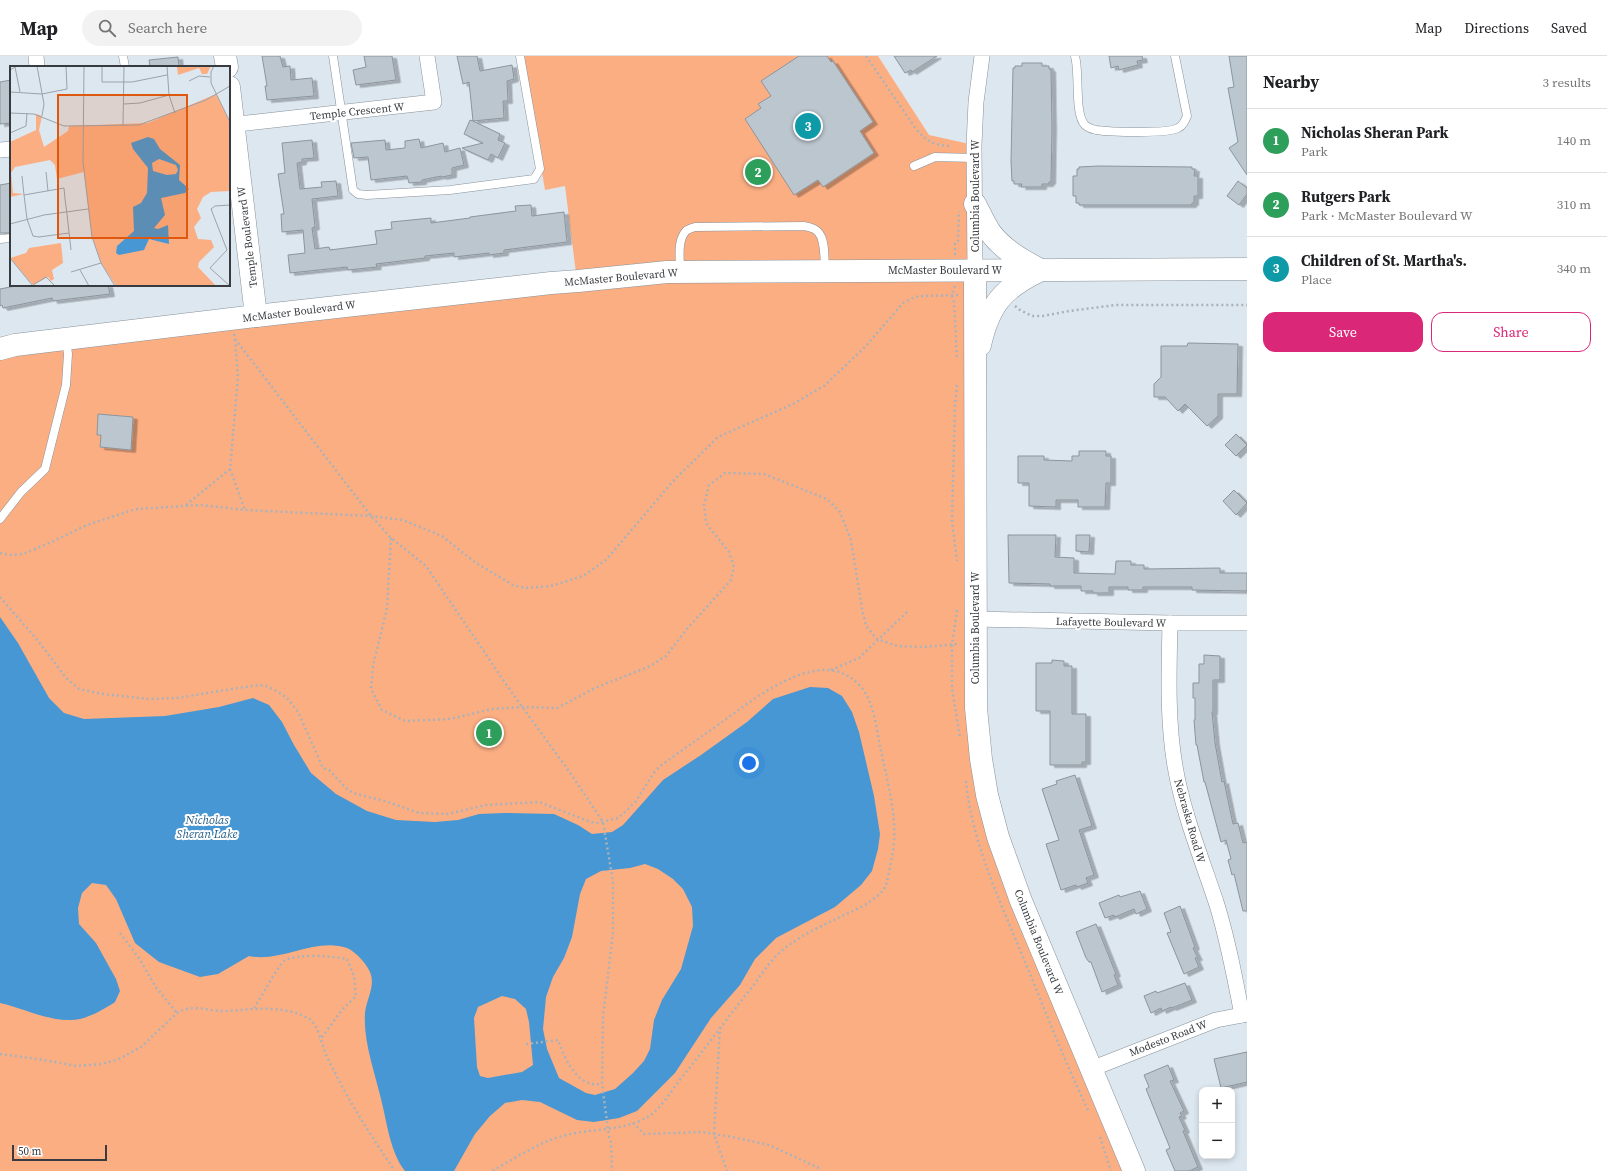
<!DOCTYPE html>
<html lang="en">
<head>
<meta charset="utf-8">
<style>
  :root { --surface:#fff; --page:#f2f2f2; --text:#202124; --muted:#757577; --line:#e0e0e0; --accent:#db2777 }
  body { margin:0; font-family:"Source Serif 4",serif; background:var(--page); color:var(--text) }
  .controls { position:absolute; right:12px; bottom:12px; display:grid; overflow:hidden; border-radius:8px; box-shadow:0 2px 6px #0003 }
  .controls button { width:36px; height:36px; display:grid; place-items:center; padding:0; border:0; border-bottom:1px solid var(--line); background:var(--surface); color:var(--text); font:20px sans-serif }
  .scale { position:absolute; left:12px; bottom:10px; width:95px; box-sizing:border-box; padding-left:4px; border:2px solid #383c40; border-top:0; font-size:11px; line-height:14px; white-space:nowrap; color:#383c40; -webkit-text-stroke:3px #fff; paint-order:stroke }
  .you { position:absolute; left:749px; top:707px; width:14px; height:14px; margin:-10px; border:3px solid #fff; border-radius:50%; background:#1a73e8; box-shadow:0 0 0 6px #1a73e833 }
  .badge { display:grid; place-items:center; width:26px; height:26px; border-radius:50%; background:var(--accent); color:#fff; font-size:13px; font-weight:700 }
  .pin { position:absolute; translate:-50% -50%; border:2px solid #fff; box-shadow:0 1px 4px #0006 }
  .list { margin:0; padding:0; list-style:none }
  h2 { display:flex; justify-content:space-between; align-items:center; height:52px; margin:0; padding:0 16px; font-size:17px }
  h2 small { font-size:13px; font-weight:400; color:var(--muted) }
  .list li { display:grid; grid-template-columns:26px 1fr auto; gap:12px; align-items:center; box-sizing:border-box; height:64px; padding:0 16px; border-top:1px solid var(--line) }
  .list b { display:block; font-size:15px; white-space:nowrap }
  .list p { margin:0; font-size:13px; white-space:nowrap; color:var(--muted) }
  .list em { font-size:13px; font-style:normal; color:var(--muted) }
  .actions { display:flex; gap:8px; padding:12px 16px }
  .actions a { flex:1; padding:9px 0; border:1px solid var(--accent); border-radius:12px; text-align:center; font-size:14px; color:var(--accent) }
  .actions .main { background:var(--accent); color:#fff }
  .icon { flex:none; width:22px; height:22px; fill:none; stroke:currentColor; stroke-width:2; stroke-linecap:round; stroke-linejoin:round }
  .map { position:relative; flex:none; width:1247px; height:1115px; overflow:hidden }
  header { display:flex; align-items:center; gap:24px; box-sizing:border-box; height:56px; padding:0 20px; background:var(--surface); border-bottom:1px solid var(--line) }
  header strong { font-size:19px }
  nav { display:flex; gap:22px; margin-inline-start:auto; font-size:14px }
  .search { width:280px; height:36px; background:var(--page); display:flex; align-items:center; gap:10px; box-sizing:border-box; padding:0 14px; border-radius:22px; color:var(--muted); font-size:15px }
  main { display:flex }
  aside { flex:1; background:var(--surface) }
  .map>svg:first-child { display:block }
</style>
</head>
<body>
<header>
<strong>Map</strong>
<div class="search"><svg class="icon" aria-label="search" viewBox="0 0 24 24"><circle cx="10" cy="10" r="6"/><path d="M15 15l6 6"/></svg>Search here</div>
<nav><a>Map</a><a>Directions</a><a>Saved</a></nav>
</header>
<main>
<div class="map">
<svg width="1247" height="1115" viewBox="0 0 1247 1115">
  <defs>
    <filter id="shadow"><feDropShadow dx="4.5" dy="2.5" stdDeviation="0" flood-color="#0004"/></filter>
  </defs>
  <rect width="100%" height="100%" fill="#dde7f0"/>
  <polygon fill="#fcae83" points="522,0 878,0 929,79 974,89 974,563 998,781 1134,1115 0,1115 0,294 577,225 565,130 545,134"/>
  <path fill="#4697d3" fill-rule="evenodd" d="M0,561L18,587L49,642L64,657L84,663L165,660L219,651L253,642L269,649L282,666L294,689L311,717L336,738L367,755L396,764L435,766L458,764L479,758L504,757L554,758L578,769L592,778L612,776L623,769L663,724L701,699L747,666L773,643L810,631L828,632L842,640L852,656L859,676L874,740L880,778L878,793L872,815L861,829L835,851L776,882L755,903L740,929L711,962L675,1017L637,1055L619,1062L594,1066L577,1064L540,1046L522,1044L505,1047L490,1060L475,1078L454,1115H405C390,1096 387,1066 381,1043C375,1017 363,985 365,957C366,944 376,930 370,916C366,907 356,896 347,892C315,881 281,907 249,900L218,918L200,921L159,906L135,887L116,843L106,829L92,827L82,837L78,852L79,868L96,887L116,923L120,935L115,946C103,954 84,965 69,964C45,964 23,952 0,947ZM645,808L658,813L673,823L683,833L692,851L693,870L681,913L662,944L654,964L650,993L644,1005L633,1017L615,1033L595,1039L586,1037L559,1022L547,993L543,973L546,941L553,921L564,902L572,881L580,838L586,823L601,815L630,812ZM502,940L515,943L526,953L529,966L533,1009L522,1016L488,1022L480,1020L477,1011L474,962L478,951Z"/>
  <g fill="#bcc6cf" stroke="#8b959d" filter="url(#shadow)">
    <polygon points="262,0 280,0 283,11 290,10 291,24 312,22 314,40 267,44 265,30 267,30"/>
    <polygon points="364,0 392,0 396,24 356,29 353,14 366,11"/>
    <polygon points="457,0 477,0 480,15 512,9 514,23 507,25 508,45 503,45 504,62 473,65 500,78 498,84 505,87 498,102 491,98 488,104 462,92 483,87 464,78 470,64 473,65 469,26 463,28"/>
    <polygon points="799,0 827,0 831,6 833,5 873,66 860,75 874,97 823,131 818,124 794,139 745,63 761,52 758,48 771,40 761,25"/>
    <polygon points="894,0 937,0 912,16 911,14 905,17"/>
    <polygon points="1109,0 1142,0 1143,4 1137,5 1138,9 1119,14 1118,10 1111,12"/>
    <polygon points="1229,0 1247,0 1247,119 1229,92 1238,86 1228,32 1234,31"/>
    <polygon points="178,1 179,11 150,11 149,4"/>
    <polygon points="1022,7 1042,7 1042,10 1049,10 1049,13 1051,13 1052,71 1051,126 1049,126 1049,128 1042,128 1042,131 1021,131 1022,128 1014,128 1014,125 1012,125 1011,105 1013,12 1015,12 1015,10 1022,10"/>
    <polygon points="11,24 11,67 0,68 0,26"/>
    <polygon points="419,83 421,92 443,87 445,96 460,92 464,109 452,112 452,119 442,121 441,120 422,124 422,126 409,127 407,120 371,124 368,101 354,102 351,87 385,84 386,94 405,92 405,85"/>
    <polygon points="312,84 314,102 302,103 302,106 297,107 300,133 322,131 321,126 336,125 338,140 312,143 315,171 312,172 315,193 329,191 330,194 377,188 375,175 392,173 391,166 431,162 431,167 470,162 470,161 516,155 515,150 531,149 532,160 564,156 567,186 504,194 504,197 489,199 489,197 454,201 454,197 425,200 425,202 376,208 377,211 348,214 347,211 290,217 288,199 305,197 303,174 282,176 281,158 284,158 278,118 285,117 282,87"/>
    <polygon points="1099,110 1192,111 1192,113 1195,113 1194,120 1198,120 1198,140 1194,140 1194,147 1192,147 1192,149 1079,149 1079,147 1076,147 1076,140 1073,140 1073,120 1077,120 1077,113 1079,113 1079,111"/>
    <polygon points="1238,125 1247,132 1247,138 1239,149 1227,140"/>
    <polygon points="11,127 11,177 0,177 0,129"/>
    <polygon points="20,229 108,229 110,238 53,245 52,242 3,252 2,249 0,250 0,233"/>
    <polygon points="1188,287 1238,288 1237,338 1218,338 1218,360 1207,370 1185,348 1178,355 1165,341 1154,341 1154,328 1161,321 1161,290 1187,290"/>
    <polygon points="98,358 133,361 131,394 100,391 101,379 97,379"/>
    <polygon points="1236,378 1247,389 1236,400 1225,389"/>
    <polygon points="1079,395 1106,395 1106,400 1111,400 1111,427 1106,427 1105,451 1078,451 1078,444 1056,444 1056,451 1029,450 1029,427 1018,427 1018,400 1044,400 1044,404 1072,405 1072,400 1079,400"/>
    <polygon points="1234,434 1247,447 1236,459 1223,445"/>
    <polygon points="1008,479 1056,479 1055,501 1074,502 1074,517 1115,518 1116,505 1131,505 1131,509 1144,509 1144,513 1220,512 1220,517 1247,517 1247,535 1192,534 1192,531 1143,531 1143,534 1128,534 1128,531 1109,531 1109,537 1093,537 1093,535 1081,535 1081,530 1050,530 1050,528 1009,527"/>
    <polygon points="1076,479 1090,479 1089,496 1076,495"/>
    <polygon points="1204,599 1220,600 1220,624 1213,624 1213,656 1212,656 1215,687 1222,726 1224,725 1231,759 1233,768 1238,767 1243,787 1247,786 1247,855 1243,855 1234,818 1232,819 1228,804 1231,803 1226,784 1221,786 1205,726 1204,726 1197,689 1196,689 1194,664 1195,664 1195,642 1193,642 1193,627 1199,627 1199,608 1204,608"/>
    <polygon points="1052,604 1064,605 1064,610 1072,610 1072,658 1086,658 1086,706 1082,706 1082,709 1050,709 1050,655 1036,655 1036,607 1052,607"/>
    <polygon points="1075,719 1092,770 1079,774 1094,819 1086,822 1088,827 1077,831 1076,829 1061,834 1046,788 1059,784 1042,733 1057,728 1056,725"/>
    <polygon points="1140,835 1147,853 1136,858 1134,853 1115,861 1114,859 1105,862 1099,847 1119,839 1120,841"/>
    <polygon points="1180,850 1195,891 1193,892 1198,902 1195,902 1199,911 1184,918 1167,877 1171,876 1164,857"/>
    <polygon points="1096,868 1116,918 1114,919 1118,929 1102,936 1091,906 1089,906 1086,902 1076,876"/>
    <polygon points="1185,927 1192,944 1172,952 1171,951 1162,955 1161,952 1151,957 1144,940 1156,935 1157,937"/>
    <polygon points="1247,996 1247,1026 1221,1032 1214,1003"/>
    <polygon points="1168,1009 1174,1024 1170,1025 1184,1055 1180,1057 1182,1060 1179,1061 1185,1074 1183,1075 1198,1111 1189,1115 1175,1115 1166,1094 1170,1092 1146,1033 1149,1031 1144,1019"/>
  </g>
  <g fill="none" stroke-linecap="round" stroke-linejoin="round">
    <g stroke="#88929a" stroke-width="9">
      <g id="lane">
        <polyline points="123,0 125,11"/>
        <polyline points="333,0 353,134 358,138 367,139 450,134 534,123 540,113 520,0"/>
        <path d="M1075,0C1080,17 1074,58 1085,69C1088,72 1092,73 1096,74C1110,76 1168,78 1178,72C1183,70 1185,65 1187,60L1175,0"/>
        <polyline points="914,110 935,101 974,102"/>
        <polyline points="0,183 11,182"/>
        <path d="M680,214C680,203 677,184 686,175C688,173 692,172 695,171L804,170C809,171 815,172 818,176C826,184 824,204 825,214"/>
        <polyline points="0,463 21,436 45,413 66,329 68,298 66,284"/>
      </g>
    </g>
    <g stroke="#88929a" stroke-width="16">
      <g id="street">
        <polyline points="36,0 37,11"/>
        <polyline points="229,69 434,46 427,0"/>
        <polyline points="0,94 11,93"/>
        <polyline points="975,214 974,89 976,46 982,0"/>
        <polyline points="974,563 1170,567 1247,567"/>
        <path d="M1170,567C1169,615 1167,663 1175,710C1183,758 1202,803 1217,849C1228,885 1235,922 1242,959"/>
        <polyline points="1091,1013 1216,964 1247,958"/>
      </g>
    </g>
    <g stroke="#88929a" stroke-width="23">
      <g id="secondary">
        <polyline points="225,0 227,11"/>
        <polyline points="229,31 256,260"/>
        <path d="M975,148C980,157 984,167 990,176C1002,193 1021,204 1039,213"/>
        <polyline points="975,214 976,652 981,703 987,739 998,781 1021,845 1134,1115"/>
        <path d="M980,289C989,249 1003,232 1039,215"/>
        <polyline points="0,293 15,289 256,260 551,227 578,225 667,216 1247,213"/>
      </g>
    </g>
    <g stroke="#aab2b9" stroke-width="2.5" stroke-dasharray="2 3" stroke-linecap="butt">
      <path d="M866,0L916,73C927,85 932,89 949,90"/>
      <polyline points="955,199 955,187 958,185 959,155"/>
      <polyline points="955,230 952,240 954,246 957,304"/>
      <polyline points="1015,250 1020,254 1032,260 1043,260 1069,255 1116,249 1247,249"/>
      <polyline points="234,278 235,283 371,460 391,482 426,510 510,634 571,718 603,766 613,826 613,877 603,961 602,1028 609,1081 611,1086 612,1115"/>
      <polyline points="957,329 955,348 952,465 957,505"/>
      <polyline points="230,413 245,454"/>
      <polyline points="186,449 230,413 238,321 235,283"/>
      <polyline points="391,482 387,552 373,610 371,633 382,654 405,665 450,663 492,653 522,651 557,652 595,632 648,611 666,600 686,574 731,524 734,511 729,496 706,467 704,449 709,429 725,417 764,418 827,443 840,456 851,484 862,553 866,570 877,583 897,590 923,591 960,588"/>
      <polyline points="0,497 10,499 23,498 47,488 87,469 136,453 200,449 245,454 371,460 403,464 442,480 476,507 513,529 525,532 551,530 583,520 606,504 674,424 718,381 793,348 824,330 865,291 903,247 915,241 923,240 958,239"/>
      <path d="M0,541L39,586L66,622L79,633L103,638L149,643L177,642L238,632L259,629L266,630L277,635L288,643L298,656L323,712L329,714L348,734L356,738L385,745L419,757L448,758L486,749L539,746L591,766L597,767L618,762L626,755L636,745L653,718L660,710C681,695 701,681 722,666C755,642 823,587 860,630C874,645 876,670 880,690C886,721 896,753 894,785C893,800 889,816 886,830C875,847 854,854 836,863C815,873 792,884 775,901C767,910 760,920 753,930C728,961 704,994 679,1025C669,1038 659,1056 644,1063C618,1076 587,1072 559,1081C538,1087 512,1104 492,1115"/>
      <polyline points="957,554 952,589 952,632 960,682"/>
      <polyline points="831,614 859,602 909,554"/>
      <path d="M966,725C972,788 1001,847 1025,906C1046,956 1065,1007 1089,1056"/>
      <polyline points="120,877 139,902 155,930 177,957"/>
      <path d="M254,952C259,945 279,908 284,905C297,897 332,900 347,903L354,920L356,940L341,955L320,984"/>
      <polyline points="720,971 714,1078 727,1115"/>
      <path d="M526,988L558,984C565,1003 577,1032 602,1028"/>
      <path d="M0,998L44,1004L76,1010L101,1008L117,1004L141,991L177,957C193,947 210,956 227,955C254,953 283,949 308,962C319,968 322,992 328,1003C347,1042 370,1079 395,1115"/>
      <polyline points="633,1067 644,1078 702,1076 732,1081 769,1089 819,1112"/>
      <polyline points="1100,1081 1111,1115"/>
    </g>
    <use href="#lane" stroke="#fff" stroke-width="8"/>
    <use href="#street" stroke="#fff" stroke-width="15"/>
    <use href="#secondary" stroke="#fff" stroke-width="22"/>
  </g>
  <g text-anchor="middle" stroke-width="4" stroke-linejoin="round" paint-order="stroke">
    <g font-size="11" fill="#383c40" stroke="#fff">
      <text transform="translate(357 55) rotate(-6)" y="4">Temple Crescent W</text>
      <text transform="translate(975 140) rotate(-90)" y="4">Columbia Boulevard W</text>
      <text transform="translate(247 181) rotate(-97)" y="4">Temple Boulevard W</text>
      <text x="945" y="218">McMaster Boulevard W</text>
      <text transform="translate(621 221) rotate(-5)" y="4">McMaster Boulevard W</text>
      <text transform="translate(299 255) rotate(-7)" y="4">McMaster Boulevard W</text>
      <text transform="translate(1111 566) rotate(1)" y="4">Lafayette Boulevard W</text>
      <text transform="translate(975 572) rotate(-90)" y="4">Columbia Boulevard W</text>
      <text transform="translate(1190 765) rotate(74)" y="4">Nebraska Road W</text>
      <text transform="translate(1039 886) rotate(68)" y="4">Columbia Boulevard W</text>
      <text transform="translate(1168 982) rotate(-21)" y="4">Modesto Road W</text>
    </g>
    <g font-size="12" font-style="italic" fill="#235d86" stroke="#fff">
      <text x="207" y="768">Nicholas<tspan x="207" dy="14">Sheran Lake</tspan></text>
    </g>
  </g>
  <g transform="translate(10 10)">
    <rect width="220" height="220" fill="#dde7f0"/>
    <path d="M201,0L197,8H192L189,2L168,9L167,1ZM206,28L220,56V125L201,126L193,131L187,143L191,152L184,161L188,173L201,174L204,181L189,196L188,201L206,220H106L91,197L82,171L74,106L47,113L45,99L40,94L5,101L1,107L3,127L14,128L0,131V76L26,64V48L32,50L29,64L34,81L58,65L59,60L138,57ZM51,177L53,197L42,204L44,213L41,215L38,211L23,219L0,192L16,187L19,182Z" fill="#fcae83"/>
    <path d="M138,71L144,73L150,83L170,99L169,114L179,123L175,127L151,132L155,149L144,162L148,163L158,159L159,178L139,173L134,184L109,189L106,187L107,180L124,165L123,141L131,137L137,127L138,102L123,83L121,77ZM149,93L166,99L168,104L166,108L157,109L143,105L142,97Z" fill="#4697d3" fill-rule="evenodd"/>
    <path fill="none" stroke="#9ba3aa" stroke-width="1" d="M27,0L34,38L32,50M74,0L73,96L82,171L91,197L105,220M92,0V16H122L157,9M157,0L159,29L165,47M204,0L201,6V17L220,56M0,4L5,1L10,26M179,15L189,10L200,11M0,26L32,28L57,23L56,0M114,38L130,37L159,29M0,47L24,48L54,60L129,59L196,34L220,20M113,60L114,0M0,67L16,60L17,47M36,106L38,125M12,110L14,129M220,139L205,140L201,143L217,184L200,202L220,220M0,158L34,149L78,143M59,167L29,171L23,170L17,153L14,129L54,122L55,133L57,148L61,184M0,192L23,220M70,204L79,220M61,206L91,197M23,219L36,211L44,219"/>
    <path fill="#df580f" fill-opacity="0.15" stroke="#df580f" stroke-width="2" d="M48,29H177V172H48Z"/>
    <rect width="220" height="220" fill="none" stroke="#383c40" stroke-width="2"/>
  </g>
</svg>
<div class="controls">
<button>+</button>
<button>−</button>
</div>
<div class="scale">50 m</div>
<div class="you"></div>
<div class="pin badge" style="left:489px;top:677px;background:#2e9e5b">1</div>
<div class="pin badge" style="left:758px;top:116px;background:#2e9e5b">2</div>
<div class="pin badge" style="left:808px;top:70px;background:#0f9aa8">3</div>
</div>
<aside>
<h2>Nearby<small>3 results</small></h2>
<ul class="list">
<li><span class="badge" style="background:#2e9e5b">1</span><div><b>Nicholas Sheran Park</b><p>Park</p></div><em>140 m</em></li>
<li><span class="badge" style="background:#2e9e5b">2</span><div><b>Rutgers Park</b><p>Park · McMaster Boulevard W</p></div><em>310 m</em></li>
<li><span class="badge" style="background:#0f9aa8">3</span><div><b>Children of St. Martha's.</b><p>Place</p></div><em>340 m</em></li>
</ul>
<div class="actions"><a class="main">Save</a><a>Share</a></div>
</aside>
</main>
</body>
</html>
